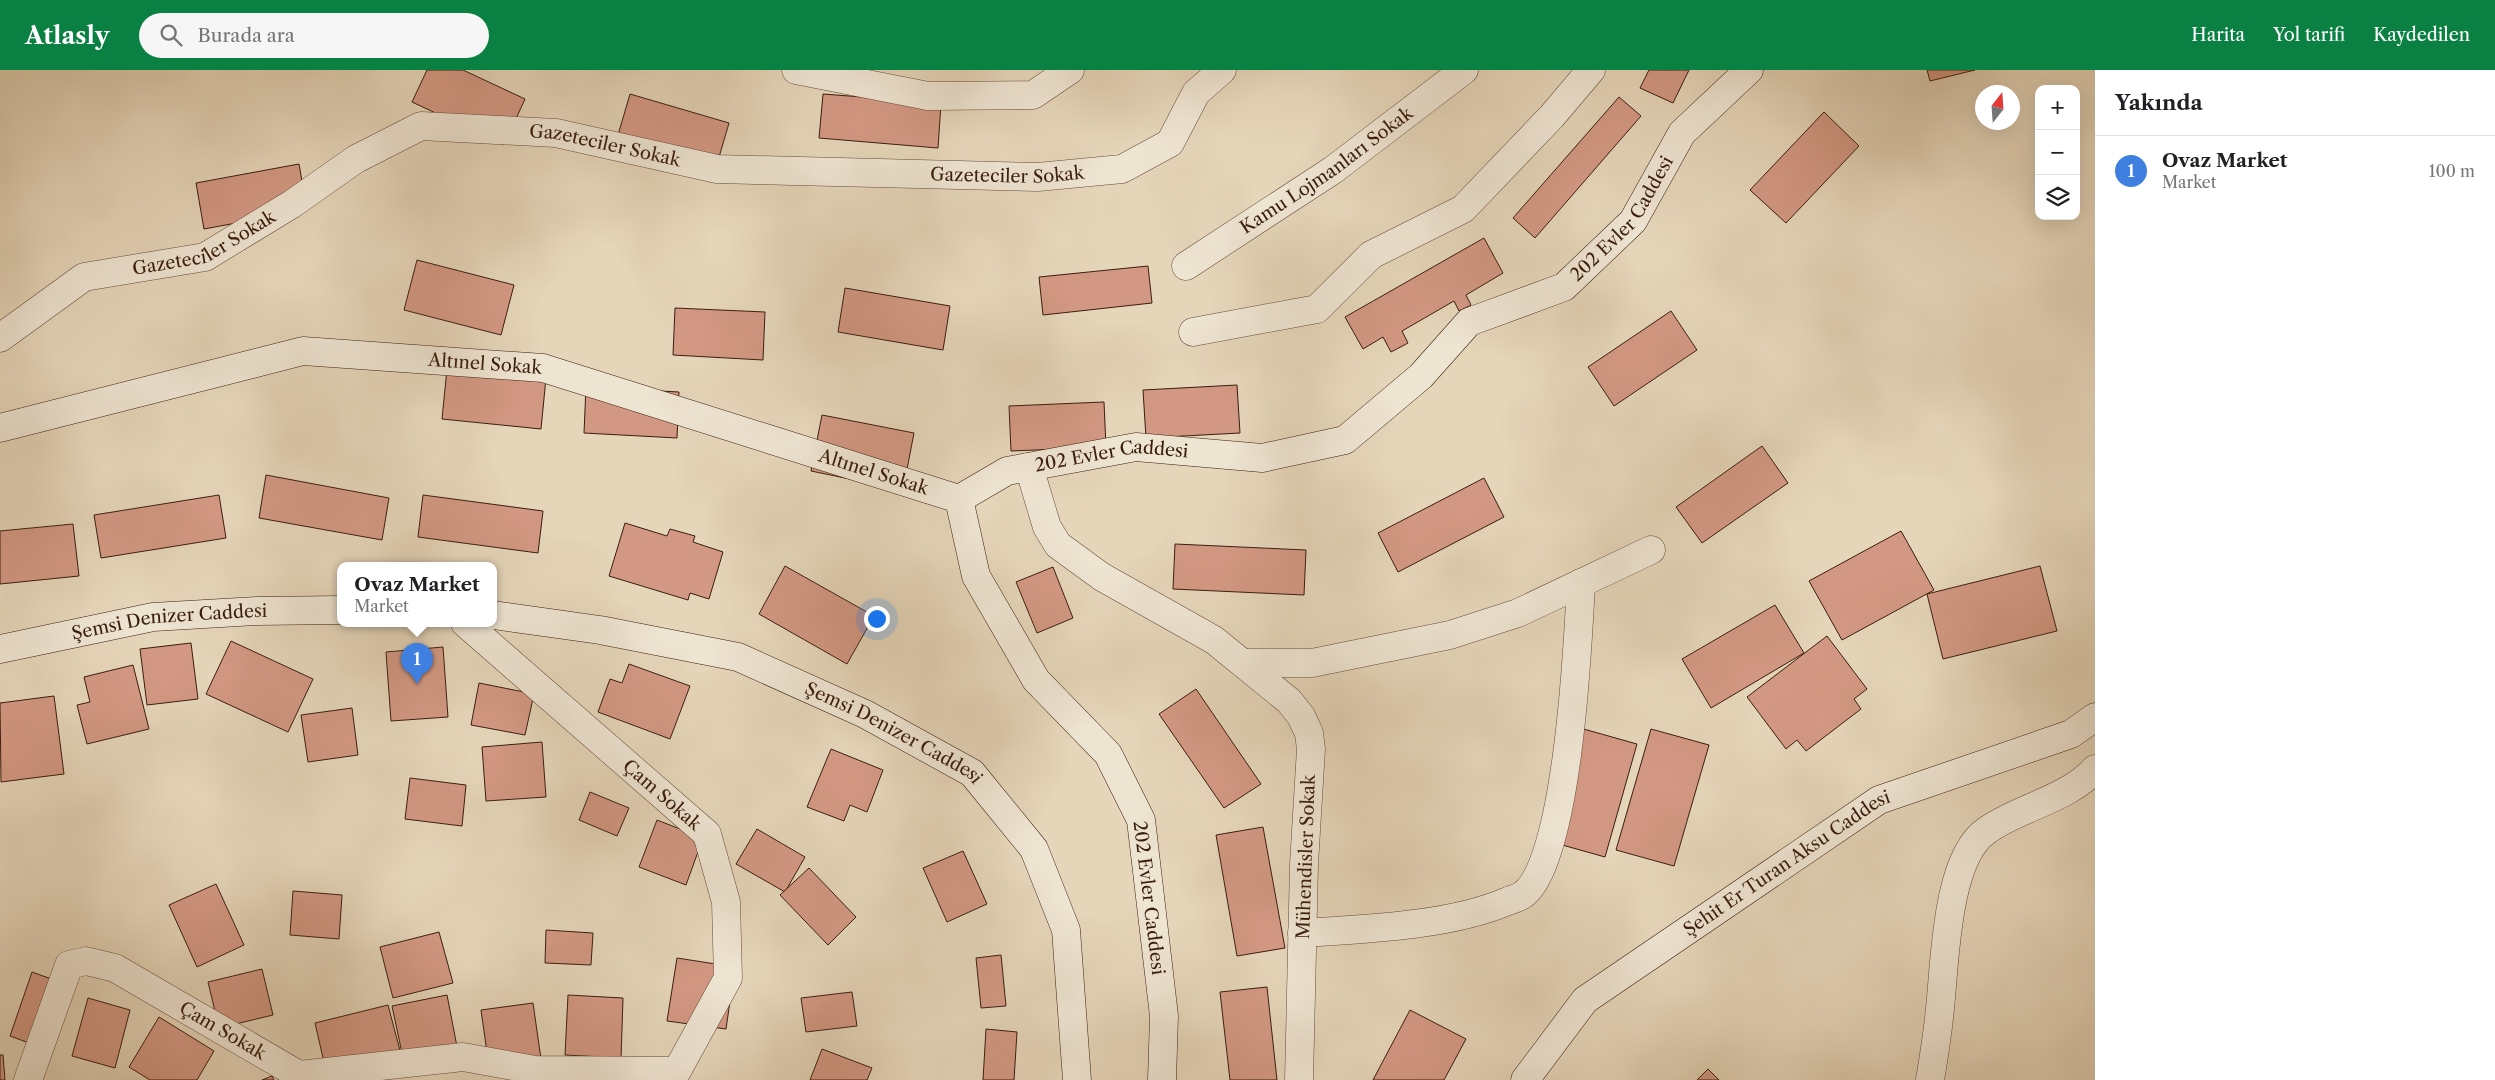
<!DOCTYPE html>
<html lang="tr">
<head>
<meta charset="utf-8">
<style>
  :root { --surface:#fff; --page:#f6f6f6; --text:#202124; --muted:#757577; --line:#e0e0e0; --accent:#0b8043 }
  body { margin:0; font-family:"Libre Caslon Text",serif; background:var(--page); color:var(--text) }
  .controls { position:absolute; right:15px; top:15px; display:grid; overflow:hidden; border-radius:10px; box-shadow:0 5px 20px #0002 }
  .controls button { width:45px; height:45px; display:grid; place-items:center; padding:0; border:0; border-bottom:1px solid var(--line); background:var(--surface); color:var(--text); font:25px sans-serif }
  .compass { position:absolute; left:1975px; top:15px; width:45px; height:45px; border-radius:50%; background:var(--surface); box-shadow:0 5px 20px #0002; rotate:17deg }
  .you { position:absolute; left:876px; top:548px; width:18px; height:18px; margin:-12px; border:4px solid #fff; border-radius:50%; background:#1a73e8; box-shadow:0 0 0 8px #1a73e833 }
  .badge { display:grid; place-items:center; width:32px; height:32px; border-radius:50%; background:var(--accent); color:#fff; font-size:16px; font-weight:700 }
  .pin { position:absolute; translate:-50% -41px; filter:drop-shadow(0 1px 2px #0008) }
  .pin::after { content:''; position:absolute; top:26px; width:18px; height:15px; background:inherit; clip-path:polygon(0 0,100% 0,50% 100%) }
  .popup { position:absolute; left:337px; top:492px; width:160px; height:65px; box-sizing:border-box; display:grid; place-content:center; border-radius:10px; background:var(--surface); filter:drop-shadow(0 1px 4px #0005); font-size:16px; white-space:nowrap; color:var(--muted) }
  .popup b { font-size:19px; color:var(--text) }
  .popup::after { content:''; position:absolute; left:50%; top:100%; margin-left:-10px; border:10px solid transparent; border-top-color:var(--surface) }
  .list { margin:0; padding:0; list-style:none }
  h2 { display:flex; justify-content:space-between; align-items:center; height:65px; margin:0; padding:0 20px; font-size:21px }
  h2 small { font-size:16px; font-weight:400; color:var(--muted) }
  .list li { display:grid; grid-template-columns:32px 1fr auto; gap:15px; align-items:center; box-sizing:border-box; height:70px; padding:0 20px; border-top:1px solid var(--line) }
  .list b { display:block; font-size:19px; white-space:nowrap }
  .list p { margin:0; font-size:16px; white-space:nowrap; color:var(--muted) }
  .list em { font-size:16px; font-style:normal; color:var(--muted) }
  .icon { flex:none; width:28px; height:28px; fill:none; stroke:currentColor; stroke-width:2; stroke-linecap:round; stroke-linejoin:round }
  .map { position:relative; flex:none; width:2095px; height:1010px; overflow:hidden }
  header { display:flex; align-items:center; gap:30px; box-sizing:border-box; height:70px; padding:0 25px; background:var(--accent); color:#fff }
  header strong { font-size:24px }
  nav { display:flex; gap:28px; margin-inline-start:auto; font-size:18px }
  .search { width:350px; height:45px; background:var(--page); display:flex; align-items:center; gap:12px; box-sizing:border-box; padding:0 18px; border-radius:28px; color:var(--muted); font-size:19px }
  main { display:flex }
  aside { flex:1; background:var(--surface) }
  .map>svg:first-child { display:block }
</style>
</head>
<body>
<header>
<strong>Atlasly</strong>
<div class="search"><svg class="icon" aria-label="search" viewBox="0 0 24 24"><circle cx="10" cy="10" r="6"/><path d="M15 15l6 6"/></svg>Burada ara</div>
<nav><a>Harita</a><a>Yol tarifi</a><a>Kaydedilen</a></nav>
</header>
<main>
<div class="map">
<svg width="2095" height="1010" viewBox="0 0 2095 1010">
  <rect width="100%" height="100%" fill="#e5d5b9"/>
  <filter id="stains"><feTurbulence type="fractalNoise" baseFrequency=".004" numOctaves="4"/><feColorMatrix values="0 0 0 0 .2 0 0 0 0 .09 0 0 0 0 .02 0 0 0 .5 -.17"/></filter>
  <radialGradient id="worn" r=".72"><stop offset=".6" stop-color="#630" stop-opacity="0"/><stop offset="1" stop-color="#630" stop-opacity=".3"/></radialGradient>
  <g fill="#d39883" stroke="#3a1d0e">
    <polygon points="427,0 463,0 525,29 504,75 412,32"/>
    <polygon points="1649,0 1689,0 1673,33 1640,18"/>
    <polygon points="1927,0 1975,0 1930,11"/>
    <polygon points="630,24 729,53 717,94 618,65"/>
    <polygon points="823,24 941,33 938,78 819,68"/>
    <polygon points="1619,27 1641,46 1535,168 1513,148"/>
    <polygon points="1824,42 1859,76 1786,153 1750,120"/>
    <polygon points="299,94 307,140 204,159 196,113"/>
    <polygon points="1484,168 1503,203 1466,225 1471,235 1459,241 1454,231 1402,261 1408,273 1391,282 1383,267 1363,279 1345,247"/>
    <polygon points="417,190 514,215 501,265 404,240"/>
    <polygon points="1148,196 1152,233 1043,245 1039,207"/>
    <polygon points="845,218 950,236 943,280 838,262"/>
    <polygon points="675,238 765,242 763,290 673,285"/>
    <polygon points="1671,241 1697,280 1614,336 1588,297"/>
    <polygon points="447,299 546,308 541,359 442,349"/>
    <polygon points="1237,315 1240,363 1146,368 1143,320"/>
    <polygon points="586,317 679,322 677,368 584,363"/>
    <polygon points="1104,332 1106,377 1011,381 1009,336"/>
    <polygon points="822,345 914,363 903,420 811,401"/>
    <polygon points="1762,376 1788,413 1702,473 1676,437"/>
    <polygon points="266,405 389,428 382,470 259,448"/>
    <polygon points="1484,408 1504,447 1398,502 1378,463"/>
    <polygon points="219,425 226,468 101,488 94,445"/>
    <polygon points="423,425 543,441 538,483 418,467"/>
    <polygon points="625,453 667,466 670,459 695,466 693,472 723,482 709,529 690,523 688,530 609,506"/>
    <polygon points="73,454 79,506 0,514 0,461"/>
    <polygon points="1901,461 1934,520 1842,570 1809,511"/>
    <polygon points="1175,474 1306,480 1304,525 1173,519"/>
    <polygon points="785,496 874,546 847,594 759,544"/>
    <polygon points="2040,496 2057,561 1943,589 1927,524"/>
    <polygon points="1053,497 1073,548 1037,563 1016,512"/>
    <polygon points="1775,535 1804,583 1711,638 1682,589"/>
    <polygon points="1827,566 1867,619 1854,629 1861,639 1806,681 1797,670 1786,679 1747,627"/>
    <polygon points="231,571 313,609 288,662 206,624"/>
    <polygon points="191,573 198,629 147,635 140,579"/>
    <polygon points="443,577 448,647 391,651 386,582"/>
    <polygon points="629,594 690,616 670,669 598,642 610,609 622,613"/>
    <polygon points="133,595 149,659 87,674 77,635 90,632 84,607"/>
    <polygon points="479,613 534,624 525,665 471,655"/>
    <polygon points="1196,619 1261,714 1224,738 1159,644"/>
    <polygon points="54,626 64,704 1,712 0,633"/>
    <polygon points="352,638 358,685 308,692 301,645"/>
    <polygon points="1580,658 1637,674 1605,787 1548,771"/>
    <polygon points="1651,659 1709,675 1674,796 1616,780"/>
    <polygon points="542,672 546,727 486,731 482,677"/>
    <polygon points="831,679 883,700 867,742 850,735 844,751 807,737"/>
    <polygon points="410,708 466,715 462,756 405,749"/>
    <polygon points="590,722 629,738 617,766 579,750"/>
    <polygon points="657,750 703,768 686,815 639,797"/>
    <polygon points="1263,757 1285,878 1237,886 1216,765"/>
    <polygon points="757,759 805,787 785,822 736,794"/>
    <polygon points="963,781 987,834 947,852 923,798"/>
    <polygon points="809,798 856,847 828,875 780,825"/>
    <polygon points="216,814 244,875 197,897 169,835"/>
    <polygon points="293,821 342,825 339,869 290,865"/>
    <polygon points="546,860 593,863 591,895 545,893"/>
    <polygon points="439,862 453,913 393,928 380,877"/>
    <polygon points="1001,885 1006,936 981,938 976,888"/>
    <polygon points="677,888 735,897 726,959 667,951"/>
    <polygon points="262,899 273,945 219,958 208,912"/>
    <polygon points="32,902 71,916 48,980 10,966"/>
    <polygon points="1267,917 1277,1010 1230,1010 1220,922"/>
    <polygon points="852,922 857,956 806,962 801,928"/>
    <polygon points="447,925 460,992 406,1002 392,936"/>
    <polygon points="568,925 623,928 621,988 565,985"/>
    <polygon points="88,928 130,940 115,998 72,986"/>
    <polygon points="533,933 542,996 490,1004 481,940"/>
    <polygon points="388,935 403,992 328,1010 315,953"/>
    <polygon points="1410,940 1466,969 1444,1010 1373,1010"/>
    <polygon points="159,947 214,981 197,1010 150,1010 129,997"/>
    <polygon points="986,959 1017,962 1014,1010 983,1010"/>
    <polygon points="822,979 872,998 867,1010 810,1010"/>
    <polygon points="0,985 3,985 5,1010 0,1010"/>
    <polygon points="1708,999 1719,1010 1697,1010"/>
    <polygon points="272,1006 274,1010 262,1010"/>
  </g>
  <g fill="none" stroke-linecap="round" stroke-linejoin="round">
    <g stroke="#654b39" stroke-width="29">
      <g id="street">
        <polyline points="796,0 928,26 1033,25 1070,0"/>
        <path id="s1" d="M1186,196L1333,100L1464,0"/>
        <polyline points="1193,262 1317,239 1371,185 1463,139 1552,46 1591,0"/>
        <path id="s2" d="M0,268L84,207L205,187L292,134L356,89L421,56L556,63L717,99L1038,107L1122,99L1170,73L1196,23L1222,0"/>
        <polyline points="1029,397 1047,457 1058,475 1102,507 1214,570 1289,631 1301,646 1309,663 1311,679 1304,794 1299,1010"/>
        <polyline points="1243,593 1312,593 1450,565 1518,543 1651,480"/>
        <path d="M1302,863C1366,859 1450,856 1508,831C1514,829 1521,827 1525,823C1568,786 1578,574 1581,513"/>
        <path id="s3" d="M28,1010L69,895L86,891L115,898L299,1005L463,987L535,1000L677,1001L728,908L726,832L707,764L465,553"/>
        <path d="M1930,1010C1934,986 1938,962 1940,938C1945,893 1946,789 1986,761C2019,737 2067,730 2095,699"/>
      </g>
    </g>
    <g stroke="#3a1d0e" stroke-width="29">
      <g id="secondary">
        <path id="s4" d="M0,358L303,281L543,298L959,429"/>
        <path id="s5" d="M493,545L600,560L738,587L865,644L972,703L1034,779L1066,860L1077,1010"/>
        <path id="s6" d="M0,579L153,547L257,541L341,540"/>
        <path id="s7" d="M1162,1010L1164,946L1141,750L1108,684L1036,610L976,506L959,429L1007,401L1136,377L1262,388L1345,370L1421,306L1469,252L1564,217L1633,151L1682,63L1749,0"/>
        <path id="s8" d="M1525,1010L1585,930L1879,730L2071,664L2095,647"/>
      </g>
    </g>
    <use href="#street" stroke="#eee4d2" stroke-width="28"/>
    <use href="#secondary" stroke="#eee4d2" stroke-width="28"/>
  </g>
  <g text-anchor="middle" stroke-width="4" stroke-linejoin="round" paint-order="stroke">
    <g font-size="18" fill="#3a1d0e" stroke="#eee4d2">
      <text dy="6" stroke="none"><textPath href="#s2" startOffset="665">Gazeteciler Sokak</textPath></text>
      <text dy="6" stroke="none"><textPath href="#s1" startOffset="170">Kamu Lojmanları Sokak</textPath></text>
      <text dy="6" stroke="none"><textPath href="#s2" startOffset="1070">Gazeteciler Sokak</textPath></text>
      <text dy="6" stroke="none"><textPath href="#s7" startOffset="1399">202 Evler Caddesi</textPath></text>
      <text dy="6" stroke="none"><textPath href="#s2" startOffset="230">Gazeteciler Sokak</textPath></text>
      <text dy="6" stroke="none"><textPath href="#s4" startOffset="495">Altınel Sokak</textPath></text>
      <text dy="6" stroke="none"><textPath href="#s7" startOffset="799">202 Evler Caddesi</textPath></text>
      <text dy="6" stroke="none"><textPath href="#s4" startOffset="900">Altınel Sokak</textPath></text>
      <text dy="6" stroke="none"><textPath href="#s6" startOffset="172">Şemsi Denizer Caddesi</textPath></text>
      <text dy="6" stroke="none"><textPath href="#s5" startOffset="422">Şemsi Denizer Caddesi</textPath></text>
      <text transform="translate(662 725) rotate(41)" y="6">Çam Sokak</text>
      <text transform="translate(1306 787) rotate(-88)" y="6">Mühendisler Sokak</text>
      <text dy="6" stroke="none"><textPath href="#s8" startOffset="344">Şehit Er Turan Aksu Caddesi</textPath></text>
      <text transform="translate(1149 828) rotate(83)" y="6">202 Evler Caddesi</text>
      <text dy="6" stroke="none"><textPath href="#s3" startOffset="294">Çam Sokak</textPath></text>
    </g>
  </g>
  <rect width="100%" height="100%" filter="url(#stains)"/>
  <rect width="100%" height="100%" fill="url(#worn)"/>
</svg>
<div class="controls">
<button>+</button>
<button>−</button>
<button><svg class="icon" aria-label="layers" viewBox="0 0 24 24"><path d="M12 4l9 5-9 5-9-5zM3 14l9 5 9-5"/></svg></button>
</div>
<svg class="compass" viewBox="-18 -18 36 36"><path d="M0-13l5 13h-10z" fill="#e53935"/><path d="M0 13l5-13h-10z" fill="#757577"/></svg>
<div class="you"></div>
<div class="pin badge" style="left:417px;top:614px;background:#3f7fe0">1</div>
<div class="popup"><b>Ovaz Market</b>Market</div>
</div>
<aside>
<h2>Yakında<small></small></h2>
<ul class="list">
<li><span class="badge" style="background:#3f7fe0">1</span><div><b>Ovaz Market</b><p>Market</p></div><em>100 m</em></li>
</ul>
</aside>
</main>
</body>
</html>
